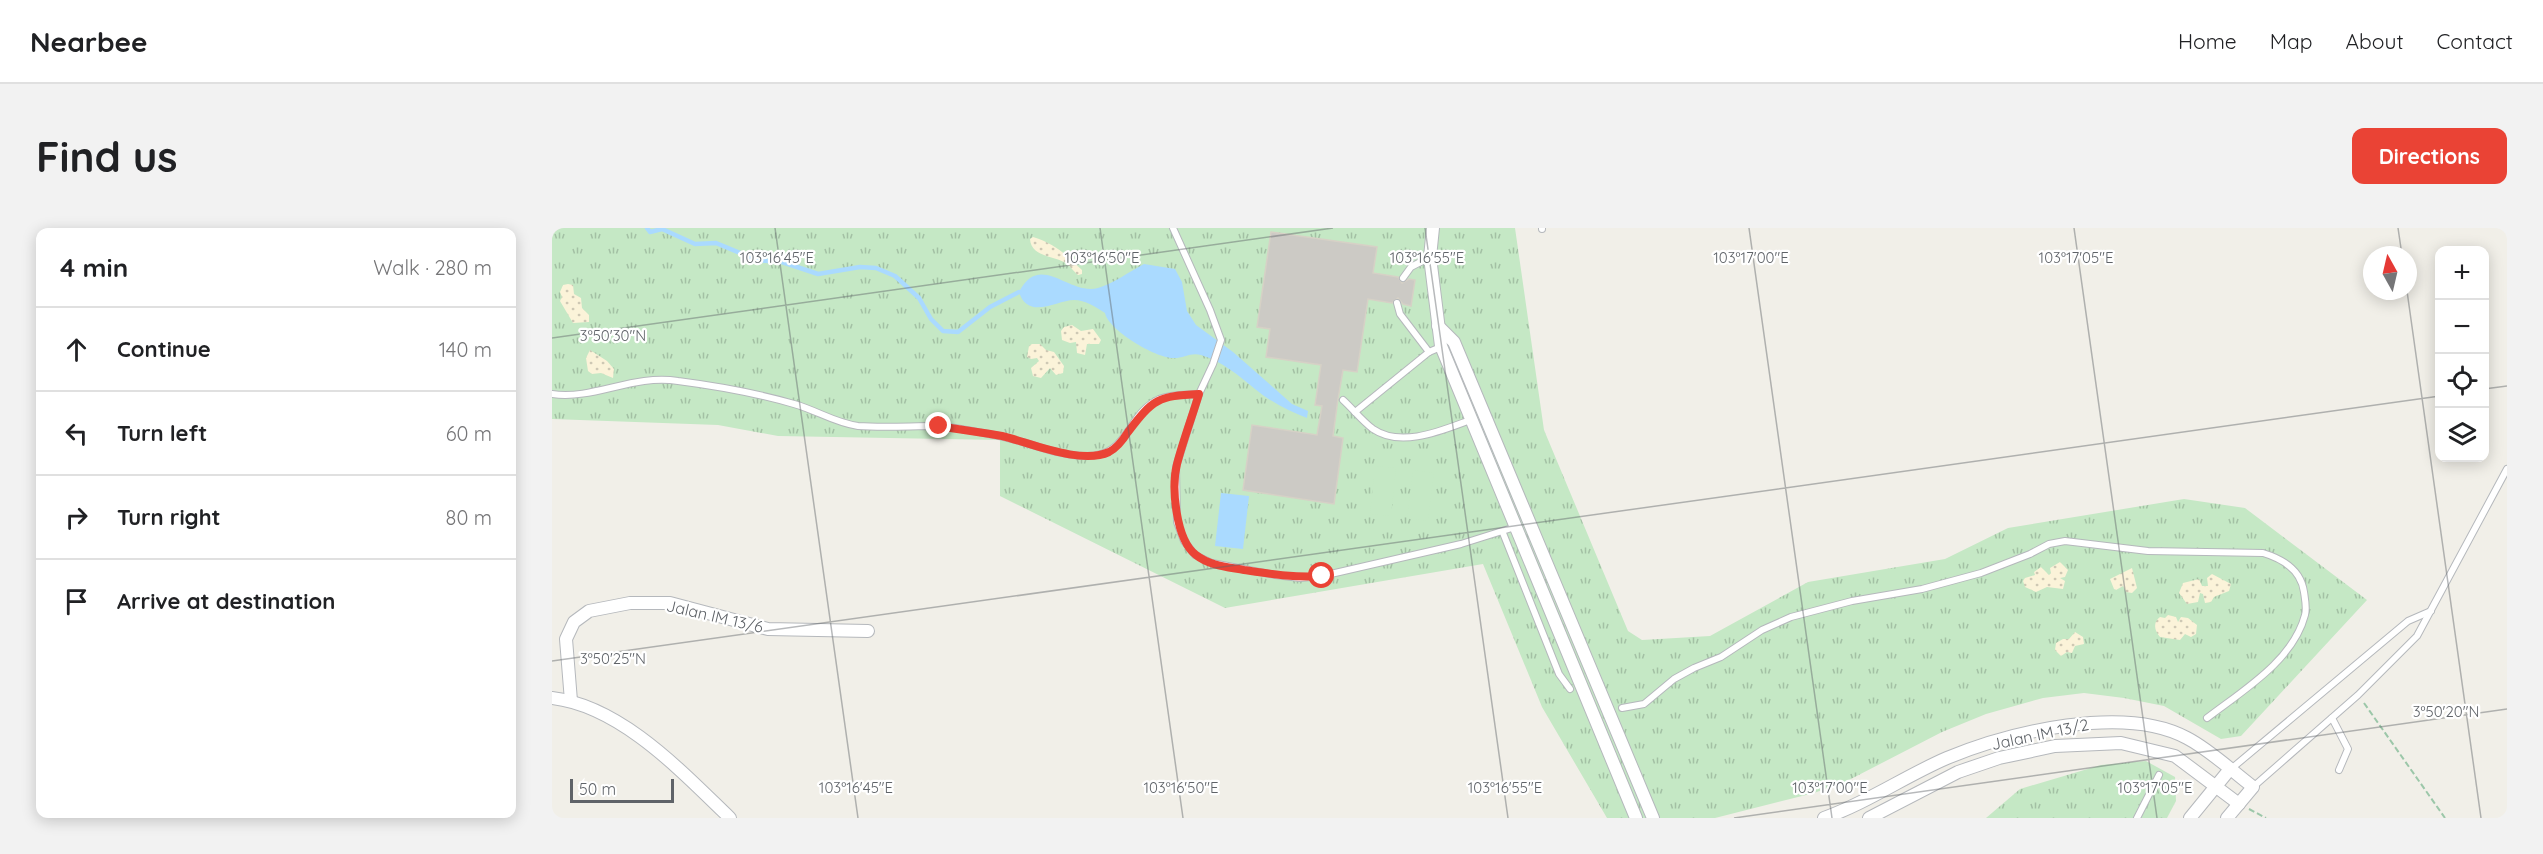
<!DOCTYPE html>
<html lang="en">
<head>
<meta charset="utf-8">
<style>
  :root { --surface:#fff; --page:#f2f2f2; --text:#202124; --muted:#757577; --line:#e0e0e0; --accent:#ea4335 }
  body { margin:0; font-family:Quicksand,sans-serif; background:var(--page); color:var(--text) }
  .controls { position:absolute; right:18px; top:18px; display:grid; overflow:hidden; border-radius:12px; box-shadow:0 3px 15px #0003 }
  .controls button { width:54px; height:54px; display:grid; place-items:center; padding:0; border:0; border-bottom:2px solid var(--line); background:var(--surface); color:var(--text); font:30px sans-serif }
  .compass { position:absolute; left:1811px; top:18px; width:54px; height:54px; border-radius:50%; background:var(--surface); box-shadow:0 3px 15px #0003; rotate:352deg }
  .scale { position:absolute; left:18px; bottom:15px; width:104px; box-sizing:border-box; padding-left:6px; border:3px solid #5f6368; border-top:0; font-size:16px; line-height:21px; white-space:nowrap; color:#5f6368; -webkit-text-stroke:4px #fff; paint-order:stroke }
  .stop { position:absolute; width:18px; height:18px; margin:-14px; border:4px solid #ea4335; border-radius:50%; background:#fff }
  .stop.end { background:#ea4335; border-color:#fff; box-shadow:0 2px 6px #0008 }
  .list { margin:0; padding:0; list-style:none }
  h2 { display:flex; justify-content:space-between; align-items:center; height:78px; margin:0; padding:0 24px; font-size:26px }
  h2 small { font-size:20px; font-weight:400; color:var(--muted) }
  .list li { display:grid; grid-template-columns:39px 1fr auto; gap:18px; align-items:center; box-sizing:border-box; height:84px; padding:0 24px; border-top:2px solid var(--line) }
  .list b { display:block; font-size:22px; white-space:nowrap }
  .list em { font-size:20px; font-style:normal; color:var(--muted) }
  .icon { flex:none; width:33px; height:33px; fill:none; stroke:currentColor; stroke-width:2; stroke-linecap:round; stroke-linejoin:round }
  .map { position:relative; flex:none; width:1955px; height:590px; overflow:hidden; border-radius:12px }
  header { display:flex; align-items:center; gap:36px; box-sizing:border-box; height:84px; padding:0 30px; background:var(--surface); border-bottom:2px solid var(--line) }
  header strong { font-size:28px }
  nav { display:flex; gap:33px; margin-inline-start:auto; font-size:21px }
  .intro { display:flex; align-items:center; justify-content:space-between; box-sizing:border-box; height:144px; padding:0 36px }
  h1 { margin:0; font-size:42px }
  .button { padding:15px 27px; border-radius:12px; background:var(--accent); color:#fff; font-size:21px; font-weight:700 }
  main { display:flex; gap:36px; padding:0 36px }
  aside { flex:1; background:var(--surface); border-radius:12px; box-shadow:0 3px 15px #0003 }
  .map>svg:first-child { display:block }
</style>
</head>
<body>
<header>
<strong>Nearbee</strong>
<nav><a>Home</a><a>Map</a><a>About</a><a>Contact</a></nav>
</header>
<div class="intro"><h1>Find us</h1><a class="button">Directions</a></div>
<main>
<aside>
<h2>4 min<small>Walk · 280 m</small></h2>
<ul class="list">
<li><svg class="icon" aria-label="ahead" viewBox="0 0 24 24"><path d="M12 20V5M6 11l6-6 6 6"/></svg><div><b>Continue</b></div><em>140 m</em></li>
<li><svg class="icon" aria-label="left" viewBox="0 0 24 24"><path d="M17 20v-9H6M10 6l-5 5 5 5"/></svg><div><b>Turn left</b></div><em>60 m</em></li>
<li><svg class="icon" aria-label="right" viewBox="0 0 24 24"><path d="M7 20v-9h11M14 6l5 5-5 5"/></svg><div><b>Turn right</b></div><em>80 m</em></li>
<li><svg class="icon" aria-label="arrive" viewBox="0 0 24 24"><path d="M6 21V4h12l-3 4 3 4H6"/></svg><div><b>Arrive at destination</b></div></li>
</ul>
</aside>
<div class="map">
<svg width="1955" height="590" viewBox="0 0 1955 590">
  <defs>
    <pattern id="grass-tufts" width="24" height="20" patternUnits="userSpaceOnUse" patternTransform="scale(1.5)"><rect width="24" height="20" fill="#c5e8c5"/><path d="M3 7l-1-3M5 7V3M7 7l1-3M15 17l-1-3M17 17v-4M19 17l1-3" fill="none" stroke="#a3c0a4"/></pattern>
    <pattern id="sand-dots" width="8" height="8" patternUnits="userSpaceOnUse" patternTransform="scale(1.5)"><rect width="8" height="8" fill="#fbf3d9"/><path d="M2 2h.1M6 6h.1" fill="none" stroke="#cec8b4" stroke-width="1.8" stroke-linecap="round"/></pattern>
  </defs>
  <rect width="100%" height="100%" fill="#f1efe8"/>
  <g fill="url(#grass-tufts)">
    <polygon points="0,0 963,0 992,202 1076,403 1090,412 1158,408 1256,354 1393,331 1456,300 1632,271 1693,280 1815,372 1689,508 1669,511 1612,478 1572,470 1532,465 1491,470 1434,486 1390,504 1295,553 1262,565 1163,590 1055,590 990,479 931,336 673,380 448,268 448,212 226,208 166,197 0,191"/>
    <polygon points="1594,533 1623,549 1624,573 1615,590 1434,590 1468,561 1549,537"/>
  </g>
  <g fill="url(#sand-dots)">
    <path d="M481,9C504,16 514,27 530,42V46L526,47C521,43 517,36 512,34C500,28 479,28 478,11Z"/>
    <polygon points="16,56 21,57 22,66 29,70 30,80 37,87 37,94 21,95 8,73 10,69 8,64 11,57"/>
    <polygon points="520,97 529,103 541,101 549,112 547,116 535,116 533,127 525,125 524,114 518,115 510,112 509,103 512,99"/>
    <polygon points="480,116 488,116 494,122 502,124 512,138 511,145 504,147 498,140 489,150 481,148 479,140 487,133 485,130 479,131 475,129 477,118"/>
    <polygon points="38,122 55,133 62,141 61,150 49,145 40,146 36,143 34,130"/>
    <polygon points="1508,334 1516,342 1513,349 1508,350 1513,353 1511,361 1495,359 1484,364 1473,359 1471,353 1473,350 1483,347 1482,344 1489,339 1497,347 1499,345 1498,340"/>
    <polygon points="1580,340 1585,360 1580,365 1574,364 1571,358 1564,362 1562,361 1558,351"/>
    <polygon points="1660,346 1679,356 1677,363 1662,369 1659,374 1653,375 1651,366 1648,365 1646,374 1635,376 1627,365 1631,355 1647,351 1650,358 1656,358 1655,350"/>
    <path d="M1616,387L1624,389L1626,394L1629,389L1636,390L1645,397L1644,406L1639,409L1633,406L1628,412L1608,409C1602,402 1601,394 1608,389L1613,390Z"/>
    <polygon points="1523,404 1531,409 1532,416 1523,418 1520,425 1515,424 1509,428 1503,422 1504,415 1511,411 1517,411"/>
  </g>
  <g fill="#c5e8c5">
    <polygon points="823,238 844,240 839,288 818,286"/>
    <polygon points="861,242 882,245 876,293 855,290"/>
  </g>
  <g fill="#aadaff">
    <path d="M592,36L623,41L630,54L635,83L644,97L681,124L740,176L756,183L755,190C736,183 719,174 703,161C687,148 670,133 649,127C639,124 632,130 622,130C605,131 556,102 553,85C544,79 533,72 522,72C505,72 476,93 467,64C488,23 517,68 546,60C561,56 578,43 592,36Z"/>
    <polygon points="669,265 697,268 691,321 663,318"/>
  </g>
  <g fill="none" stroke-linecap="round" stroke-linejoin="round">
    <polyline stroke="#aadaff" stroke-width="4.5" points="95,0 98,4 110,1 143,16 164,15 205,32 230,34 266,46 308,39 324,40 343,48 367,70 379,91 391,103 406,104 438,79 467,64"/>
  </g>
  <polygon fill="#cccac5" stroke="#d6d1c6" stroke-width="1.5" points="719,4 825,19 821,45 846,49 850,55 857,51 863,52 859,78 851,76 846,70 840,75 816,71 805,144 791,142 786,171 781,208 791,210 782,276 691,262 700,197 765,207 770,178 763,177 769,137 714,129 718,101 705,99"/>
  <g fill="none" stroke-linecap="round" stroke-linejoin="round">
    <g stroke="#b5b8bc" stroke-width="8">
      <g id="lane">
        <polyline points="621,0 658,82 669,112 661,136 647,166 624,239 625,294 632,313 643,327 660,335 723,347 748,350 770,348 909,316 963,299"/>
        <polyline points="990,0 990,1"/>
        <polyline points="851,50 859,39 878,29"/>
        <polyline points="845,75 848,86 877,124"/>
        <path d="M0,166C43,172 80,146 126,153C165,158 204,165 242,176C264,182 283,195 306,198C332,200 358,198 384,198C404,199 426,204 447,208C474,213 503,227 531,228C578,230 573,187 607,171C620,166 634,167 647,166"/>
        <path d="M791,172C801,181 810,193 821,201C850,221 893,201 921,191"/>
        <polyline points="803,184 877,124 891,118"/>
        <polyline points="951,305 1007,446 1018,461"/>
        <path d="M1070,480L1092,476L1122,451L1142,440L1169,429L1210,402L1239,389L1300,373L1370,361L1429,345L1478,326L1497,316L1513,313L1596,323L1711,325C1731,331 1749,342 1752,364C1753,371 1755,380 1753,387C1741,433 1690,463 1655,490"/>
        <polyline points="1780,490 1796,521 1787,542"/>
        <polyline points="1679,541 1856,393 1879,383"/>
        <polyline points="1701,559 1806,467 1865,408 1955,241"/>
        <polyline points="1585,590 1607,547"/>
      </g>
    </g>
    <g stroke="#b5b8bc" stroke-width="14">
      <g id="street">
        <polyline points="881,0 878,29 889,118 1084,590"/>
        <polyline points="886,98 902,114 1101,590"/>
        <path d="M0,470C69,478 130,544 178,590"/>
        <polyline points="19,473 14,411 22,394 37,383 78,375 118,375 216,401 316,403"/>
        <path d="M1272,590C1315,575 1353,548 1395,530C1458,504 1572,476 1635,510C1658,522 1680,543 1701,559L1675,590"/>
        <polyline points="1317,590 1406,544 1447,530 1503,518 1569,515 1623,528 1687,576"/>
        <polyline points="1638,590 1678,541"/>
      </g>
    </g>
    <g stroke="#9cc7a9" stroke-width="2" stroke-dasharray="6 3" stroke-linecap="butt">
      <polyline points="1812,475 1893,590"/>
      <polyline points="1697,581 1714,590"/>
    </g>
    <use href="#lane" stroke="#fff" stroke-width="6"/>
    <use href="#street" stroke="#fff" stroke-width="12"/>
  </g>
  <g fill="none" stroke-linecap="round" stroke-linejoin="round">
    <path stroke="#ea4335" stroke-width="8" d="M387,198C408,202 429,204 450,208C479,215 529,237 557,224C565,220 571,212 576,204C601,171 606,168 647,166C640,189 631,213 625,236C619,260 624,312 644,327C658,338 676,339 692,342C719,346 743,350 770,348"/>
  </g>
  <path fill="none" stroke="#5f6368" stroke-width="1.5" stroke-opacity="0.45" d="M223,0L306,590M548,0L631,590M873,0L956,590M1197,0L1280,590M1522,0L1605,590M1846,0L1850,27M1855,63L1929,590M0,110L781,0M1932,161L1955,158M0,433L1888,168M1182,590L1955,481"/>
  <g text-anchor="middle" stroke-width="4.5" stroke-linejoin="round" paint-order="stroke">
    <g font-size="16" fill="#5f6368" stroke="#fff">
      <text transform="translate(163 388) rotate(13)" y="6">Jalan IM 13/6</text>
      <text transform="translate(1488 506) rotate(-12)" y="6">Jalan IM 13/2</text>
    </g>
  </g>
  <g font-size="15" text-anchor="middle" fill="#5f6368" stroke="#fff" stroke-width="4.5" stroke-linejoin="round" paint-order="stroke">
    <text x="225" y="35">103°16'45"E</text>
    <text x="550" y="35">103°16'50"E</text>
    <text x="875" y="35">103°16'55"E</text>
    <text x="1199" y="35">103°17'00"E</text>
    <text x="1524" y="35">103°17'05"E</text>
    <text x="61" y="113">3°50'30"N</text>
    <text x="61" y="436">3°50'25"N</text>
    <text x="1894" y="489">3°50'20"N</text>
    <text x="304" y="565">103°16'45"E</text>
    <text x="629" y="565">103°16'50"E</text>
    <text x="953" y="565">103°16'55"E</text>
    <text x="1278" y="565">103°17'00"E</text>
    <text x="1603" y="565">103°17'05"E</text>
  </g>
</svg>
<div class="controls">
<button>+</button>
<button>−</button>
<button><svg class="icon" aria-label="locate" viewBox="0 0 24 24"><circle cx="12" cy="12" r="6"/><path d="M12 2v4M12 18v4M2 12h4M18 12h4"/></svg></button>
<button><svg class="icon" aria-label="layers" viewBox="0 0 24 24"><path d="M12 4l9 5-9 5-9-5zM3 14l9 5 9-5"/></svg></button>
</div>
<svg class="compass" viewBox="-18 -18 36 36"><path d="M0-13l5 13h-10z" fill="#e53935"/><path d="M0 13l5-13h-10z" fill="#757577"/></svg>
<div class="scale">50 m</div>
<div class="stop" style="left:770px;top:348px"></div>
<div class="stop end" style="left:387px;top:198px"></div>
</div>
</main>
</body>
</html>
